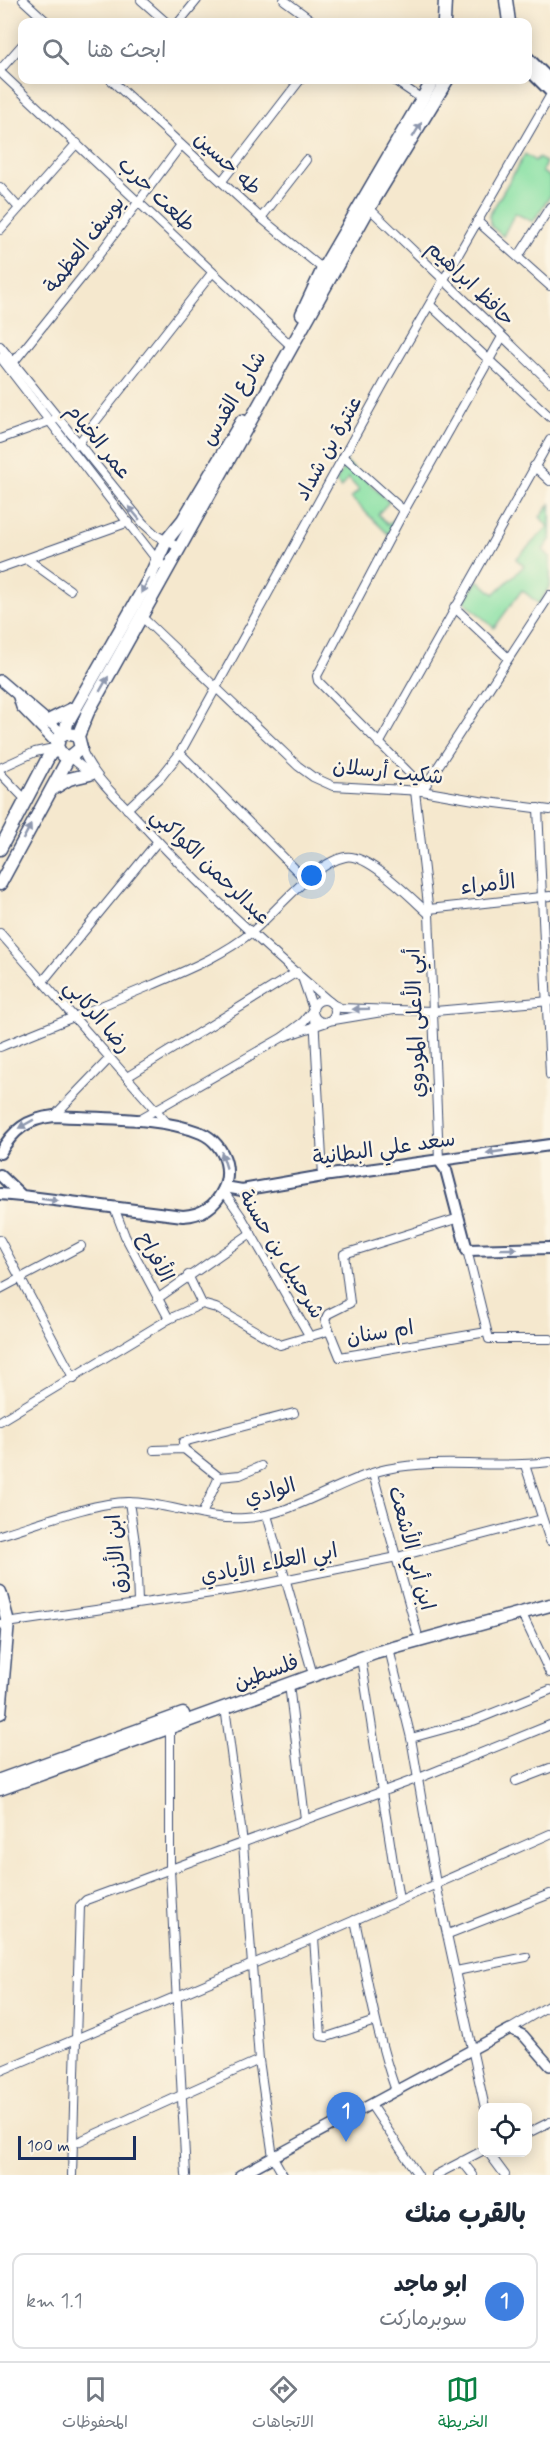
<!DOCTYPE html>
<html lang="ar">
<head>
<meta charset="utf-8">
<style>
  :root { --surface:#fff; --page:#f2f2f3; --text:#1f2937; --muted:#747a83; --line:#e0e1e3; --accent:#0b8043 }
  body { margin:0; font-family:Mynerve,"Playpen Sans Arabic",sans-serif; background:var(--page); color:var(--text); direction:rtl }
  .controls { position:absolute; right:18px; bottom:18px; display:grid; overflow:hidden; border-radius:12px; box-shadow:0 3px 15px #0003 }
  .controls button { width:54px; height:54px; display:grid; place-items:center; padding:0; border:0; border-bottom:2px solid var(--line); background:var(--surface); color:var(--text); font:30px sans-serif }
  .scale { position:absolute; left:18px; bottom:15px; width:118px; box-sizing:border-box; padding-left:6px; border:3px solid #1b2f5e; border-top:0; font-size:16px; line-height:21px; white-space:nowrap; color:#1b2f5e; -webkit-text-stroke:4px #fcf5e5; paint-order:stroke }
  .you { position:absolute; left:312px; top:876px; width:21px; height:21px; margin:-15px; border:4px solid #fff; border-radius:50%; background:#1a73e8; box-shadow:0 0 0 9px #1a73e833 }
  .badge { display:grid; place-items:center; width:39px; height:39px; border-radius:50%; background:var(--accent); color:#fff; font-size:20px; font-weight:700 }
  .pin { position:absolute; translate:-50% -50px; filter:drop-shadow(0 2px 3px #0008) }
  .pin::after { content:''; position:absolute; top:32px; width:21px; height:18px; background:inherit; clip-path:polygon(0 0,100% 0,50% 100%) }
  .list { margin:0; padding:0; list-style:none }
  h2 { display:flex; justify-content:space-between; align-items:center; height:78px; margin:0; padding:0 24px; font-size:26px }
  h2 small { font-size:20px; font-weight:400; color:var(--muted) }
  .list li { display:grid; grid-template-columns:39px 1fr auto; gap:18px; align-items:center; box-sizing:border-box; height:96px; margin:0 12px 12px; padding:0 12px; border:2px solid var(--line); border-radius:12px }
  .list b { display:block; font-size:22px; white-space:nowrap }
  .list p { margin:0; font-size:20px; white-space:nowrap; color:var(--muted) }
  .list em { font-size:20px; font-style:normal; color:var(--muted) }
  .icon { flex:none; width:33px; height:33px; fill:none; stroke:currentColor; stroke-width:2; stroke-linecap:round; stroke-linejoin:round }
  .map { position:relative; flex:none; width:550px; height:2175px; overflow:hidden; direction:ltr }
  .search { position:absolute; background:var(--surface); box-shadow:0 3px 15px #0003; left:18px; right:18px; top:18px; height:66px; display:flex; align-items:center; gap:15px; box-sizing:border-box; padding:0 21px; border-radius:12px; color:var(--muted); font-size:22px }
  .sheet { height:186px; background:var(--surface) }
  nav { display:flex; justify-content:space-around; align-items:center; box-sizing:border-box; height:84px; border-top:2px solid var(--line); background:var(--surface); font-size:16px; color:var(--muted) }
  nav a { display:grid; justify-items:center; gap:3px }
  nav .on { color:var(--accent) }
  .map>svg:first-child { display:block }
</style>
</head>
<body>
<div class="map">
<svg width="550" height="2175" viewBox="0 0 550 2175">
  <rect width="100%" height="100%" fill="#fcf5e5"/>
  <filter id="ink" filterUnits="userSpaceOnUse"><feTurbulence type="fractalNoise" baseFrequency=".0167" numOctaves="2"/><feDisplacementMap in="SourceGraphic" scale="12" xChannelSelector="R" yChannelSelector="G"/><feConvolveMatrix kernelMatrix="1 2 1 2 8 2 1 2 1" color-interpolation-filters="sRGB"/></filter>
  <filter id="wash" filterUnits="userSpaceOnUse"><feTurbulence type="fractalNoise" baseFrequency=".008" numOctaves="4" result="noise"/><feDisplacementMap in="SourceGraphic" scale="24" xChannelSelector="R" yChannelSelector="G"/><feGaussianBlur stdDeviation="1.35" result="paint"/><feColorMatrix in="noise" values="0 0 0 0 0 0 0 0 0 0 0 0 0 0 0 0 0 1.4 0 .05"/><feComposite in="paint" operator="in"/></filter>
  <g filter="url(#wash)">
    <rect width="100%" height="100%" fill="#f5e8ce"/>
    <g fill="#89e1a5" stroke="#528882" stroke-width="1.5">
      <polygon points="525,154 535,161 538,158 546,162 542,172 550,177 550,196 533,222 515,213 503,236 491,226 489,216"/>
      <polygon points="347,462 389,502 378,514 388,525 398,514 388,534 351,498 359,490 348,478 341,488 336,482"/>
      <polygon points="550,504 550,540 543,550 550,557 550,585 539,604 522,590 494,628 464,601 478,580 494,594 524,566 516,559 548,527 540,517"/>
    </g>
  </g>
  <g filter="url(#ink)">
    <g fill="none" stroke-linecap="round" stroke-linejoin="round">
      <g stroke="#3c4b6f" stroke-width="10">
        <g id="minor">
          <polyline points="23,0 47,22"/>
          <polyline points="141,0 166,22"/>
          <polyline points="284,0 314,22"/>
          <polyline points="179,22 197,0"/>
          <polyline points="0,70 22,45"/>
          <polyline points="0,72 288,343"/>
          <polyline points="111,80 261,218 323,269"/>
          <polyline points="394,80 422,99"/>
          <polyline points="222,181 300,80"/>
          <polyline points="0,187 19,208"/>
          <polyline points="369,208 550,382"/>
          <polyline points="261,218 306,160"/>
          <polyline points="477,221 550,286"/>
          <polyline points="0,230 77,143"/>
          <polyline points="518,257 550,207"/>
          <polyline points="430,305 550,417"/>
          <polyline points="0,346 143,523 156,535 180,548"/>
          <polyline points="0,357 156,559 168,570"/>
          <polyline points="13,363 83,276 181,145"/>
          <polyline points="0,439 53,420"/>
          <polyline points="78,444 212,273"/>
          <polyline points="344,457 404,511"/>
          <polyline points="534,466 550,481"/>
          <polyline points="27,559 70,590"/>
          <polyline points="0,568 129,522"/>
          <polyline points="454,607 508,658"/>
          <polyline points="142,617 298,766 313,777 333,786 422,791 480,801 550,810"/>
          <polyline points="379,744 550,440"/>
          <path d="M81,748C94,779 118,798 140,822C199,886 264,946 330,1002"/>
          <polyline points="180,753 307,881"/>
          <polyline points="70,757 92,775"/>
          <polyline points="0,768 35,752 54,748"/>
          <polyline points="0,773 25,799"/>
          <polyline points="424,788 318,681 317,676 404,511 502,337"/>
          <polyline points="415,791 429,914 439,1160"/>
          <polyline points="422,791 550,595"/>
          <polyline points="538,808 550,1075"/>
          <polyline points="127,809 161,777 180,753 384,383 550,96"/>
          <polyline points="429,909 550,896"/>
          <polyline points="0,933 168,1124"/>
          <polyline points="44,980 158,841"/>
          <polyline points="303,980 313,1009"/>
          <circle cx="324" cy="1011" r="11"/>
          <polyline points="394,1010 435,1011 550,1001"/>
          <polyline points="312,1011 303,1022 283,1037 327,1022"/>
          <polyline points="314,1016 323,1176"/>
          <polyline points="328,1021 394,1010 341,1008 332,1004"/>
          <path d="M0,1047C51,1026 102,1006 152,985C187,970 224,955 253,931C277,911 314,863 345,857C367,852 412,899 429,914"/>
          <polyline points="127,1077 297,972"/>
          <polyline points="54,1116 110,1058"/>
          <polyline points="136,1121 283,1037"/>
          <polyline points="223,1190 241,1216 310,1337"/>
          <polyline points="115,1210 125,1236 169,1319"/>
          <polyline points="459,1218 344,1254 350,1303 328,1314 325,1320 340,1357 487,1332"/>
          <polyline points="0,1240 74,1379"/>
          <polyline points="467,1250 489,1339 550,1339"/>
          <polyline points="188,1275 202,1304"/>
          <polyline points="0,1289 81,1246"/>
          <polyline points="157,1299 251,1233"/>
          <polyline points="0,1421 169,1319 202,1304 216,1308 280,1345 328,1331"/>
          <polyline points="184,1449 183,1442 294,1413"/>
          <polyline points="154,1450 184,1449 219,1477"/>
          <polyline points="525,1465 550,1541"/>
          <polyline points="373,1474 417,1632"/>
          <polyline points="129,1502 136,1549 138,1602"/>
          <polyline points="202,1514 219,1477 240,1475 261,1466"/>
          <polyline points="267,1515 311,1668"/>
          <path d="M0,1535C34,1525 94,1502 128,1502C167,1502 205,1521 245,1518C295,1515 338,1480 387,1469C441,1458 496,1469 550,1462"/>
          <polyline points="521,1612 550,1673"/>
          <polyline points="0,1624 239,1589 397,1557 542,1519"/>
          <polyline points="389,1649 411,1738 436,1884 485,2108"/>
          <polyline points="361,1658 399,1900"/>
          <polyline points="289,1684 305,1819"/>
          <polyline points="225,1707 243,1843 259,2060 273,2157 283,2175"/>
          <polyline points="170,1724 170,1869 186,2175"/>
          <polyline points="411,1738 473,1721 550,1690"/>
          <polyline points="516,1781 550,1768"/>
          <path d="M355,1920C367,1977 376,2035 396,2091"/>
          <polyline points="448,1934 550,1894"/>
          <polyline points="314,1938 321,2036 327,2037 375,2021"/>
          <polyline points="456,1971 526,1957"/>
          <polyline points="510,2029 550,2005"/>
          <polyline points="0,2071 314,1938 550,1834"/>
          <polyline points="371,2105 418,2175"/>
          <polyline points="528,2133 550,2122"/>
          <polyline points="71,2145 259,2060"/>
          <polyline points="488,2152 505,2175"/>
          <polyline points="462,2161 473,2175"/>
          <polyline points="72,2175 80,1906 86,1900 419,1778 550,1725"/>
          <polyline points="436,2175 482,2151"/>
        </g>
      </g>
      <g stroke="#3c4b6f" stroke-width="12">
        <g id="tertiary">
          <polyline points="0,680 63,734"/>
          <polyline points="18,697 21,707 57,744"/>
          <polyline points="240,2175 510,2029 523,2035 550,2066"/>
        </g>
      </g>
      <g stroke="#3c4b6f" stroke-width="14">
        <g id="secondary">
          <polyline points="528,58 550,80"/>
          <polyline points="528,69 550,91"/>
          <path d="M0,1153C13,1130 27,1119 54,1116C99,1119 159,1116 201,1133C213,1138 223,1150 226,1163C228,1172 227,1182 223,1190C215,1207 201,1215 183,1216L22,1196L0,1175"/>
          <polyline points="439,1160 446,1170 467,1250 550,1248"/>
          <polyline points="225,1187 242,1190 323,1176 550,1145"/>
          <polyline points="0,1194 21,1196"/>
        </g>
      </g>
      <g stroke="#3c4b6f" stroke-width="15">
        <g id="primary">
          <polyline points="506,0 509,22"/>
          <polyline points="444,22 445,0"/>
          <polyline points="302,314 323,269 433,80"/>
          <polyline points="46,722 72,709"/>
          <polyline points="65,733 67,723 148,581 166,541 183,520 242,421"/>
          <polyline points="78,736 66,733 59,738 57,747 62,755 70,757 81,748 78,736 88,712 369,208 447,80"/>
          <polyline points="54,788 69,779 90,774"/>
          <polyline points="0,849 50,754 58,749"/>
          <polyline points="0,884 69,757"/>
          <polyline points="0,1592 8,1622 0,1713"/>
          <polyline points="0,1780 183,1714"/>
          <polyline points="0,1789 375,1653 550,1605"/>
        </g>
      </g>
      <use href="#minor" stroke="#fff" stroke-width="8"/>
      <use href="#tertiary" stroke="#fff" stroke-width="9"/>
      <use href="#secondary" stroke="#fff" stroke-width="10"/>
      <use href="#primary" stroke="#fff" stroke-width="12"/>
    </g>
    <defs><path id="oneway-solid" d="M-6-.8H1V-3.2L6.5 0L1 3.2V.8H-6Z" transform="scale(1.5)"/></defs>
    <g fill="#8d97ae">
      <use href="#oneway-solid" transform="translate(417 130) rotate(-59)"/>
      <use href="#oneway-solid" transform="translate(134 513) rotate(-130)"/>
      <use href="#oneway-solid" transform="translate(145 586) rotate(118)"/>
      <use href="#oneway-solid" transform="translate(104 684) rotate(-60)"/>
      <use href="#oneway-solid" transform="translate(27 832) rotate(-62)"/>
      <use href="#oneway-solid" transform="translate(361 1009) rotate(179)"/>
      <use href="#oneway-solid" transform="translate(26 1124) rotate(151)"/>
      <use href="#oneway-solid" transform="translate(495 1152) rotate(172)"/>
      <use href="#oneway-solid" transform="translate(224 1160) rotate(-107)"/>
      <use href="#oneway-solid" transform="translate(50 1200) rotate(8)"/>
      <use href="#oneway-solid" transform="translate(509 1249) rotate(-1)"/>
    </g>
  </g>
  <g text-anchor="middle" stroke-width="5" stroke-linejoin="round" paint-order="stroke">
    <g font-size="21" fill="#1b2f5e" stroke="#fcf5e5">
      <text transform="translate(228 163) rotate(43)" y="7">طه حسين</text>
      <text transform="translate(157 194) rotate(44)" y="7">طلعت حرب</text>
      <text transform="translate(84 244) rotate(-52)" y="7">يوسف العظمة</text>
      <text transform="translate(471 283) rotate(44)" y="7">حافظ ابراهيم</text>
      <text transform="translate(233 398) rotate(-59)" y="7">شارع القدس</text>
      <text transform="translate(99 441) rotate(51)" y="7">عمر الخيام</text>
      <text transform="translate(328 448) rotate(-61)" y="7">عنترة بن شداد</text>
      <text transform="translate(388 771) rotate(6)" y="7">شكيب أرسلان</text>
      <text transform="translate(211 866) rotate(44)" y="7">عبدالرحمن الكواكبي</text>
      <text transform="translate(488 884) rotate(-6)" y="7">الأمراء</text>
      <text transform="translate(98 1016) rotate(49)" y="7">رضا الركابي</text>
      <text transform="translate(415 1023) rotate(-92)" y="7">أبي الأعلى المودوي</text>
      <text transform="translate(384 1148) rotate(-8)" y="7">سعد علي البطانية</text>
      <text transform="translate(282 1254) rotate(59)" y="7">شرحبيل بن حسنة</text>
      <text transform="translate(156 1257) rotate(63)" y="7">الأفراح</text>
      <text transform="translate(380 1332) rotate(-9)" y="7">ام سنان</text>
      <text transform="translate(270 1491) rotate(-16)" y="7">الوادي</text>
      <text transform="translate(412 1548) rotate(75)" y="7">ابن أبي الأشعث</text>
      <text transform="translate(116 1554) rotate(-95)" y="7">ابن الأزرق</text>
      <text transform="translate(269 1563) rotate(-11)" y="7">ابي العلاء الأيادي</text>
      <text transform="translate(266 1672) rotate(-20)" y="7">فلسطين</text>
    </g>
  </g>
</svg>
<div class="controls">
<button><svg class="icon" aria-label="locate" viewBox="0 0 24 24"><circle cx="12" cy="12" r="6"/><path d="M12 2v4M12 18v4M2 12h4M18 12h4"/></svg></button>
</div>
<div class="scale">100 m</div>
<div class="you"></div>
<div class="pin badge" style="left:346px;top:2142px;background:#3f7fe0">1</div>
<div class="search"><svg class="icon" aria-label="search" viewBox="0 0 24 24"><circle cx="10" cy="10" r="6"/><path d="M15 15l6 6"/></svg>ابحث هنا</div>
</div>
<section class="sheet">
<h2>بالقرب منك<small></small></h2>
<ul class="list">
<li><span class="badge" style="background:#3f7fe0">1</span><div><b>ابو ماجد</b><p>سوبرماركت</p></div><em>1.1 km</em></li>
</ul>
</section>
<nav>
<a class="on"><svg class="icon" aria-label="map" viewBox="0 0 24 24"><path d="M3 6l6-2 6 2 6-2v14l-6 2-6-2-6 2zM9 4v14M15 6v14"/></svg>الخريطة</a>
<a><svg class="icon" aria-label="directions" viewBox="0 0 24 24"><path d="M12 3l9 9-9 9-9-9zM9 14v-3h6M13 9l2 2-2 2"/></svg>الاتجاهات</a>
<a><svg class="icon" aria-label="saved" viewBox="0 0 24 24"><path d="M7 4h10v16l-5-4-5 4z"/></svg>المحفوظات</a>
</nav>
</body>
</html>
